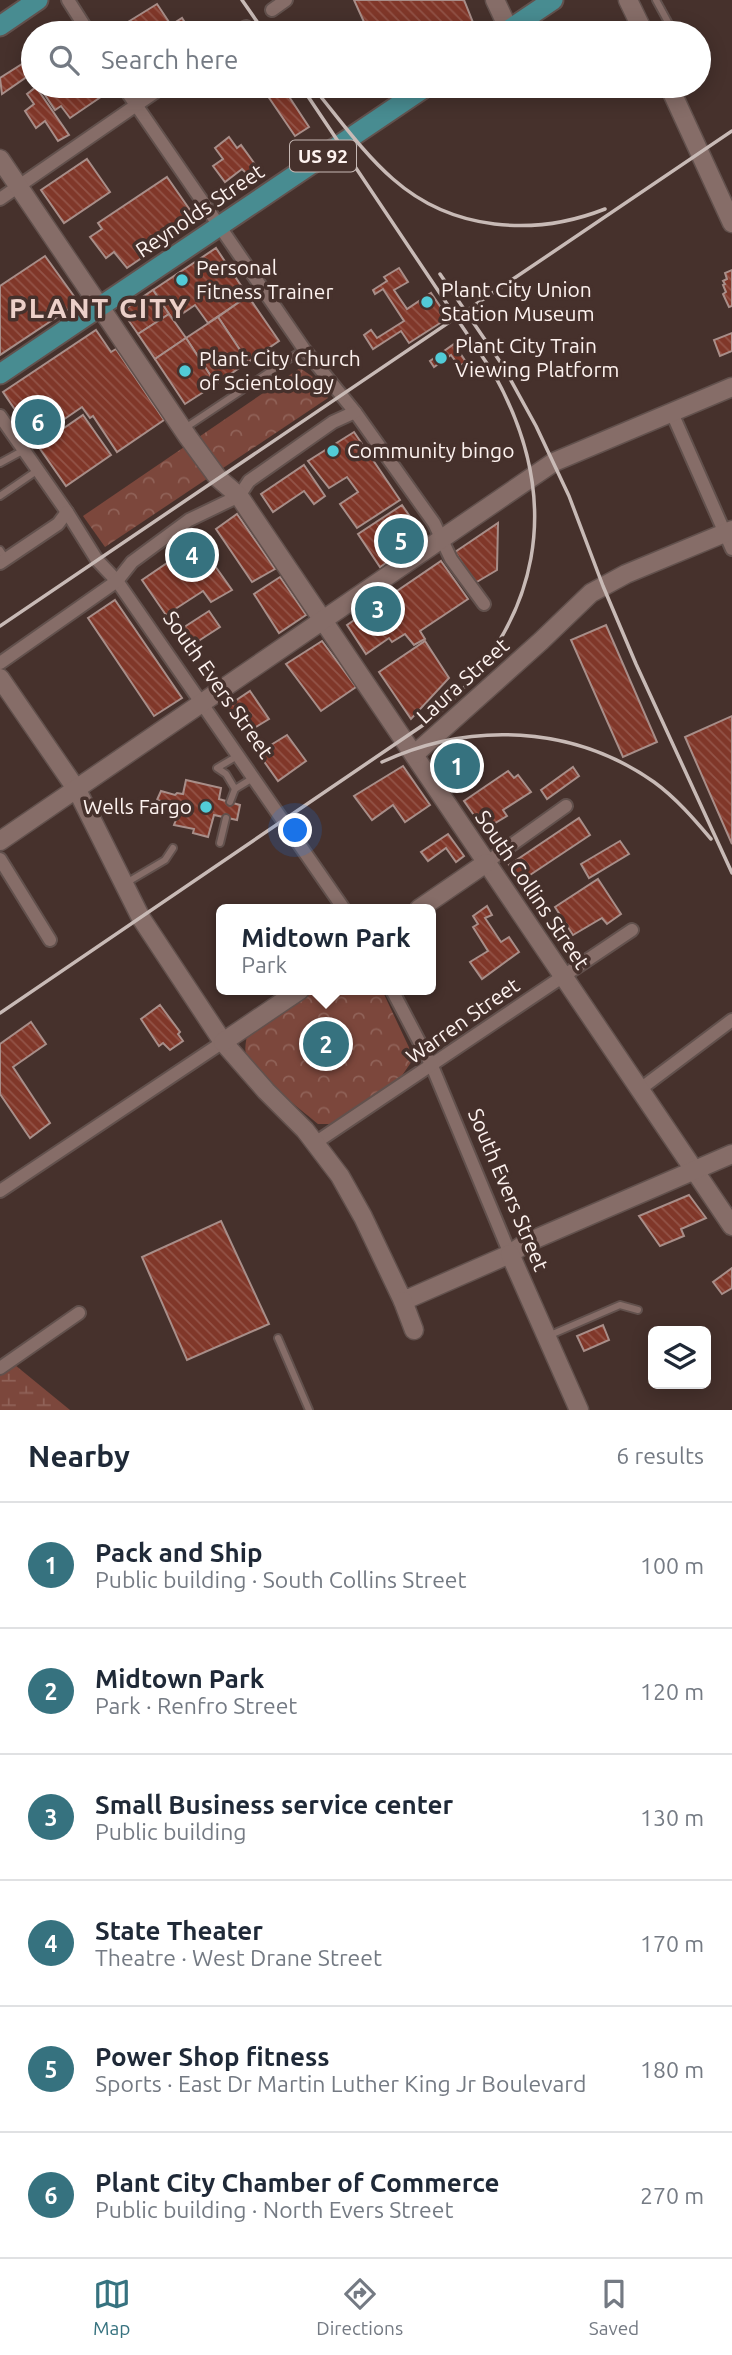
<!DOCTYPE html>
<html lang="en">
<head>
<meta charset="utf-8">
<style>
  :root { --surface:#fff; --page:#f2f2f3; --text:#1f2937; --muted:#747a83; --line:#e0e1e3; --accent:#36727f }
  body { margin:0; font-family:Ubuntu,sans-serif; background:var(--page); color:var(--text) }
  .controls { position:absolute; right:21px; bottom:21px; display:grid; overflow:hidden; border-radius:10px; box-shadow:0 4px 18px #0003 }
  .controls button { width:63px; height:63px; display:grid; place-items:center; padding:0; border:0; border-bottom:2px solid var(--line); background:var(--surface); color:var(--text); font:35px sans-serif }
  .you { position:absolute; left:296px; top:831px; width:24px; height:24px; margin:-18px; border:5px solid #fff; border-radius:50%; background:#1a73e8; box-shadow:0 0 0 10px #1a73e833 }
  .badge { display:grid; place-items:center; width:46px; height:46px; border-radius:50%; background:var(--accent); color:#fff; font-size:23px; font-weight:700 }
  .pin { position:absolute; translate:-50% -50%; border:4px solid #fff; box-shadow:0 2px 7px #0006 }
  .popup { position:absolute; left:216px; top:904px; width:220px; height:91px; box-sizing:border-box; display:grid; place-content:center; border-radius:10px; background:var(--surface); filter:drop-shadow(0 2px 5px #0005); font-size:23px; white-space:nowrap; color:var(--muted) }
  .popup b { font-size:26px; color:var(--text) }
  .popup::after { content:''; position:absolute; left:50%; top:100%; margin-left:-14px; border:14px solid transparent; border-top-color:var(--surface) }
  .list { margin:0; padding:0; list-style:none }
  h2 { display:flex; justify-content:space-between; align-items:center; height:91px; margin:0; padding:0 28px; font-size:30px }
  h2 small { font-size:23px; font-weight:400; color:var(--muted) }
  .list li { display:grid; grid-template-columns:46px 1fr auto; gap:21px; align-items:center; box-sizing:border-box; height:126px; padding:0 28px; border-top:2px solid var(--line) }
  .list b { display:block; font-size:26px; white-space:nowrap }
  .list p { margin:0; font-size:23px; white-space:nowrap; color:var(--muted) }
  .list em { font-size:23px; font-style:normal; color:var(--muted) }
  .icon { flex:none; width:38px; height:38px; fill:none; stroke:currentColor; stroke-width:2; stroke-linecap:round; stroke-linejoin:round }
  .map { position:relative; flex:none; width:732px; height:1410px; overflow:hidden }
  .search { position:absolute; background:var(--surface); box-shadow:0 4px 18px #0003; left:21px; right:21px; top:21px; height:77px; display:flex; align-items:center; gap:18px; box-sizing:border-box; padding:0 24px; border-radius:38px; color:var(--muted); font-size:26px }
  .sheet { height:847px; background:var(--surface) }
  nav { display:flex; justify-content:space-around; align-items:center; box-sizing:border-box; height:98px; border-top:2px solid var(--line); background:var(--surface); font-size:19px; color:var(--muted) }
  nav a { display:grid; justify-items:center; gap:4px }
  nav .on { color:var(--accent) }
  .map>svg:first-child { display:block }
</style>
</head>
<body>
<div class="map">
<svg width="732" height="1410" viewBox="0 0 732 1410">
  <defs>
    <pattern id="wetland-marsh" width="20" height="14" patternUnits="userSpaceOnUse" patternTransform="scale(1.75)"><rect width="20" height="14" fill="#7c473c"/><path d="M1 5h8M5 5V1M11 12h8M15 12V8" fill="none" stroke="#906258"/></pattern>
    <pattern id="park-crowns" width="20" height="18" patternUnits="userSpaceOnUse" patternTransform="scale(1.75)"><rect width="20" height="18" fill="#7c473c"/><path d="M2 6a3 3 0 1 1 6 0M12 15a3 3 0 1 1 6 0" fill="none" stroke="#906258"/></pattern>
    <pattern id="building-back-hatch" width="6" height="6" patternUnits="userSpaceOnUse" patternTransform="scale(1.75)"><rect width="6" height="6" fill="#803729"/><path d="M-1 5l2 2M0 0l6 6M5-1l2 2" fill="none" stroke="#935448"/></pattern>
  </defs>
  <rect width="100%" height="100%" fill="#46312c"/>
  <polygon fill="url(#wetland-marsh)" points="15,1365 70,1410 0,1410 0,1376"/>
  <g fill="url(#park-crowns)">
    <polygon points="300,368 313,377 328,398 105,547 83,516"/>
    <path d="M309,990H382L414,1058L401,1077L330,1124H318C301,1110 253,1073 246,1054C244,1047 247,1039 247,1032Z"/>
  </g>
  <g fill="url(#building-back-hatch)" stroke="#a88e89" stroke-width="2">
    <polygon points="354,0 464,0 476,30 470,33 467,25 454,33 369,33"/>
    <polygon points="157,4 171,25 182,18 189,29 183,33 156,33 153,29 146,33 117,33 115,30"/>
    <polygon points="33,57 33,77 31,74 2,94 0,78"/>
    <polygon points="39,86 108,86 111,90 70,118 61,106 55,110"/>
    <polygon points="261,86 282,86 309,127 295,136"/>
    <polygon points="36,87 69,135 58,141 45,121 36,128 25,111 34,104 27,94"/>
    <polygon points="229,137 237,148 241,145 257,167 247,174 242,169 225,182 213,166 223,159 215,148"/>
    <polygon points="87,159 110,192 64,223 41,190"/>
    <polygon points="167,177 197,220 127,268 114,252 106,258 90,237 102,229 98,223"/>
    <polygon points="216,248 248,296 208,323 195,305 173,320 153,290"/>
    <polygon points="45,256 76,299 75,305 0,355 0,286"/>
    <polygon points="399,268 408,282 394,290 407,309 431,293 448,318 409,343 401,331 373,349 364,335 371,330 377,338 404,321 383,289 375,294 373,290 387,281 384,277"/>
    <polygon points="732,270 732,306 729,307 723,294 726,292 723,285 725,284 723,281 727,279 725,273"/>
    <polygon points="153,290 169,314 138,334 122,311"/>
    <polygon points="248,296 279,341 248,362 218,317"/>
    <polygon points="169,314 186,338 155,359 138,334"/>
    <polygon points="218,317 248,362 216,384 186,338"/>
    <polygon points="96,330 111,352 116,349 164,420 117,452 93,416 90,418 82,407 35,439 3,392"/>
    <polygon points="732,333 732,351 720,356 714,340"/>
    <polygon points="186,338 216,384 185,404 155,359"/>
    <polygon points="454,344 466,362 459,366 451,355 434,367 430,361"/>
    <polygon points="83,415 111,455 66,486 38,446"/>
    <polygon points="354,432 400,500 357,528 340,504 358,492 347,477 329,488 308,461"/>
    <polygon points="304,465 325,496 314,504 304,491 273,512 261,494"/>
    <polygon points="402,505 424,537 380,567 358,534"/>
    <polygon points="237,514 275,569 252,582 216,529"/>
    <polygon points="498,523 497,570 475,583 455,552"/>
    <polygon points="198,542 232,590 211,602 203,591 166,615 142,580"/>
    <polygon points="441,561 468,599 420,631 425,639 414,645 405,634 392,642 389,638 366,654 347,625"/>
    <polygon points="280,577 306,615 279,633 254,594"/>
    <polygon points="115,600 182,698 154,716 88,618"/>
    <polygon points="209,611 220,627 186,649 175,633"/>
    <polygon points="606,625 657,742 623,757 571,640"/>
    <polygon points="322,641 356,687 321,711 286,664"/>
    <polygon points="425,641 449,678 411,719 379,672"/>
    <polygon points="250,691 269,719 246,733 226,707"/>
    <polygon points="732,716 732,844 685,737"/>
    <polygon points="287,735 306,761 278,781 258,753"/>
    <polygon points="461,747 472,763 449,777 444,770 450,767 443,758"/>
    <polygon points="403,766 430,805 405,822 393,805 372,820 354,796"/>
    <polygon points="573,767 579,776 547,799 541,790"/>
    <polygon points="508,771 514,778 518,775 531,792 503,810 507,816 490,826 487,820 481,825 464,801"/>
    <polygon points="186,780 221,788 219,799 240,805 237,820 214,815 208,837 193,833 194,829 174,825 179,812 171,809 173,805 157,800 161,791 175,795 177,793 183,794"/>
    <polygon points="579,818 590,835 521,881 509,865"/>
    <polygon points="448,834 464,856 456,862 446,848 428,861 421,852"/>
    <polygon points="620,841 629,854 589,878 581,864"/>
    <polygon points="598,879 621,914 607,924 602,918 573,935 555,907"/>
    <polygon points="487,906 492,915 485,918 501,942 509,937 519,952 482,979 470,962 488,951 473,927 478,924 473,916"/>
    <polygon points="160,1005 180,1032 178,1034 183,1041 170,1050 163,1043 159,1046 141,1019"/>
    <polygon points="31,1022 46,1044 13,1067 50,1123 30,1138 0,1094 0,1044"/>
    <polygon points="689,1195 706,1218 681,1229 684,1236 660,1246 639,1216"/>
    <polygon points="221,1221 269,1324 187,1360 142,1257"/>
    <polygon points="732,1268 732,1288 722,1294 713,1282"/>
    <polygon points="603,1325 609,1340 584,1351 577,1336"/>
  </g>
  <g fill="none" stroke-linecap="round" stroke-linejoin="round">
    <g stroke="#62514d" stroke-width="10">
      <g id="lane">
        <polyline points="656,0 668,22 664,33"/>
        <polyline points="185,428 304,349"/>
        <polyline points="0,463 24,450"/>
        <polyline points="0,496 38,470"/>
        <polyline points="0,550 6,559"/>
        <polyline points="235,789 226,774 217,768 239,755"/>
        <polyline points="230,802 235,789 253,778"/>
        <polyline points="220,843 226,818"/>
        <polyline points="126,883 165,860 173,848"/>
        <polyline points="548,1336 620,1305 638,1310"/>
        <polyline points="278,1338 309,1410"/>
      </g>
    </g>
    <g stroke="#62514d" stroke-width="16">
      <g id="street">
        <polyline points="68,0 89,33"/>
        <polyline points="272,10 286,0"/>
        <polyline points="238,33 246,27"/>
        <polyline points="123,86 304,349 355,412 434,523 451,559 484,604"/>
        <polyline points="0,199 164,86"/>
        <polyline points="672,413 732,549"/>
        <polyline points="0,416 67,512 97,560 117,581 344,909"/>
        <polyline points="0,563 58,524 67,512"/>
        <polyline points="0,663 117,581 132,562 189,520 239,496 249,481 333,422 355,412"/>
        <polyline points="0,859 50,940"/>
        <polyline points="486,863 566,806"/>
        <polyline points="392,990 432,1066 510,1254"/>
        <polyline points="639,1090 732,1020"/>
        <polyline points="315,1143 632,930"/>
        <polyline points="0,1191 223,1042"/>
        <polyline points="0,1368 79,1313"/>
      </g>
    </g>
    <g stroke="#62514d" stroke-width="21">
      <g id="secondary">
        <polyline points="495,0 509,30"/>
        <polyline points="628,0 644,33"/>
        <polyline points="669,86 732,223"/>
        <polyline points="0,159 188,437 218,478 239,496 732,1226"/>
        <polyline points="0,678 77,790 141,918 223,1042 266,1091 305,1130 340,1176 363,1217 403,1301 510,1254 526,1243 732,1154"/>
        <polyline points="415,754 541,641 591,593 626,574 732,530"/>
        <polyline points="0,841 554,462 732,387"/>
        <polyline points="419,909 486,863"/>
        <polyline points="223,1042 300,990"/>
        <polyline points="510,1254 579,1410"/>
        <polyline points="403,1301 414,1330"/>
      </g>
    </g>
    <g stroke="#62514d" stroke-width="23">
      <g id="primary">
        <polyline points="0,26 38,0"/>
        <polyline points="504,33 553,0"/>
        <polyline points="0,374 427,86"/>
      </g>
    </g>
    <use href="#lane" stroke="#866d68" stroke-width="6"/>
    <use href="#street" stroke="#866d68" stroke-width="12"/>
    <use href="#secondary" stroke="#866d68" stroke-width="18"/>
    <use href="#primary" stroke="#488c91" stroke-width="19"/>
    <g stroke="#c8bab6" stroke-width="3.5">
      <polyline points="242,0 265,33"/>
      <path d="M312,86C338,117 362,152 393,179C452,231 534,237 605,209"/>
      <polyline points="440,274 503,366 536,426 569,496 603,586 636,664 732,873"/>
      <polyline points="0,626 732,131"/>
      <path d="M382,762C470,721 573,725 654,782C676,798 694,819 711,839"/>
      <path d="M0,1013L432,719C542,623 565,502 494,374L301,86"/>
    </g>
  </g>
  <g fill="#52cbd7" stroke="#46312c" stroke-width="2.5">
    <circle cx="182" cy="280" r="7"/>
    <circle cx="427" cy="302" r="7"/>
    <circle cx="441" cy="358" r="7"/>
    <circle cx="185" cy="371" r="7"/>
    <circle cx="333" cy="451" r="7"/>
    <circle cx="206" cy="807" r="7"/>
  </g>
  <g text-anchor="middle" stroke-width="7" stroke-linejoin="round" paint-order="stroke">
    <rect fill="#46312c" stroke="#c6b8b4" stroke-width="2" x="290" y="140.5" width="66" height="31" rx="5"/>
    <g font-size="19" font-weight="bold" fill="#fdf2ef">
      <text x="323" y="163">US 92</text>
    </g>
    <g font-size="21" fill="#fdf2ef" stroke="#46312c">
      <text transform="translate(200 211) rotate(-34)" y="7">Reynolds Street</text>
      <text transform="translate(463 681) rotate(-42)" y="7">Laura Street</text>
      <text transform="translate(218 685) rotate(55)" y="7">South Evers Street</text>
      <text transform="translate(532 890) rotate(56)" y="7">South Collins Street</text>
      <text transform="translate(463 1021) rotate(-35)" y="7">Warren Street</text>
      <text transform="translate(508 1190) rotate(67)" y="7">South Evers Street</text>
    </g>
    <g font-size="21" fill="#fdf2ef" stroke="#46312c" text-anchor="start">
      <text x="196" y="275">Personal<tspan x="196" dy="24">Fitness Trainer</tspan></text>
      <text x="441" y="297">Plant City Union<tspan x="441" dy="24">Station Museum</tspan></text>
      <text x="455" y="353">Plant City Train<tspan x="455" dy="24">Viewing Platform</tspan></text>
      <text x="199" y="366">Plant City Church<tspan x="199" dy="24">of Scientology</tspan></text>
      <text x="347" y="458">Community bingo</text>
      <text x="192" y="814" text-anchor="end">Wells Fargo</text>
    </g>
    <g font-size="28" font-weight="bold" letter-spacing="2" fill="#ecd0c9" stroke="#46312c">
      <text x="99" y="318">PLANT CITY</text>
    </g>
  </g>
</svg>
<div class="controls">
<button><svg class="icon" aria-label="layers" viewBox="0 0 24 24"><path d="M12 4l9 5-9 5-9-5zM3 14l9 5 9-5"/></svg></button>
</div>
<div class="you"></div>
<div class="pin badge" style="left:457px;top:766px">1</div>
<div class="pin badge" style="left:326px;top:1044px">2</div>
<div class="popup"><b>Midtown Park</b>Park</div>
<div class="pin badge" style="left:378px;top:609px">3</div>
<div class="pin badge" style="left:192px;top:555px">4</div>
<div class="pin badge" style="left:401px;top:541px">5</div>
<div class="pin badge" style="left:38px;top:422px">6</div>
<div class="search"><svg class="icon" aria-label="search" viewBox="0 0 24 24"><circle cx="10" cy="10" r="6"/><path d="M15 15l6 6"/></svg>Search here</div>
</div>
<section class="sheet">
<h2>Nearby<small>6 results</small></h2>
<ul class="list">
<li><span class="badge">1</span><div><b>Pack and Ship</b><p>Public building · South Collins Street</p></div><em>100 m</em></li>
<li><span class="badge">2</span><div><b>Midtown Park</b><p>Park · Renfro Street</p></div><em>120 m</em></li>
<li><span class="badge">3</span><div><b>Small Business service center</b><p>Public building</p></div><em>130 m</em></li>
<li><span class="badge">4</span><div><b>State Theater</b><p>Theatre · West Drane Street</p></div><em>170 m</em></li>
<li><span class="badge">5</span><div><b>Power Shop fitness</b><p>Sports · East Dr Martin Luther King Jr Boulevard</p></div><em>180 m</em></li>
<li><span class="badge">6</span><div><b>Plant City Chamber of Commerce</b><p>Public building · North Evers Street</p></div><em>270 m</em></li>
</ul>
</section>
<nav>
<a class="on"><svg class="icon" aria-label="map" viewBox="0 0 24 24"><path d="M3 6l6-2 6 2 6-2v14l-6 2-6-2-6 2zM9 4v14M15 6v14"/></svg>Map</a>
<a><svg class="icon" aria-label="directions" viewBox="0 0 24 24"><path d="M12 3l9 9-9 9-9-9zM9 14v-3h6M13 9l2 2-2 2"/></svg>Directions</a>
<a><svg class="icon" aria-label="saved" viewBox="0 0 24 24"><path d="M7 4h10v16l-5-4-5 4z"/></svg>Saved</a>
</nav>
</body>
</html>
